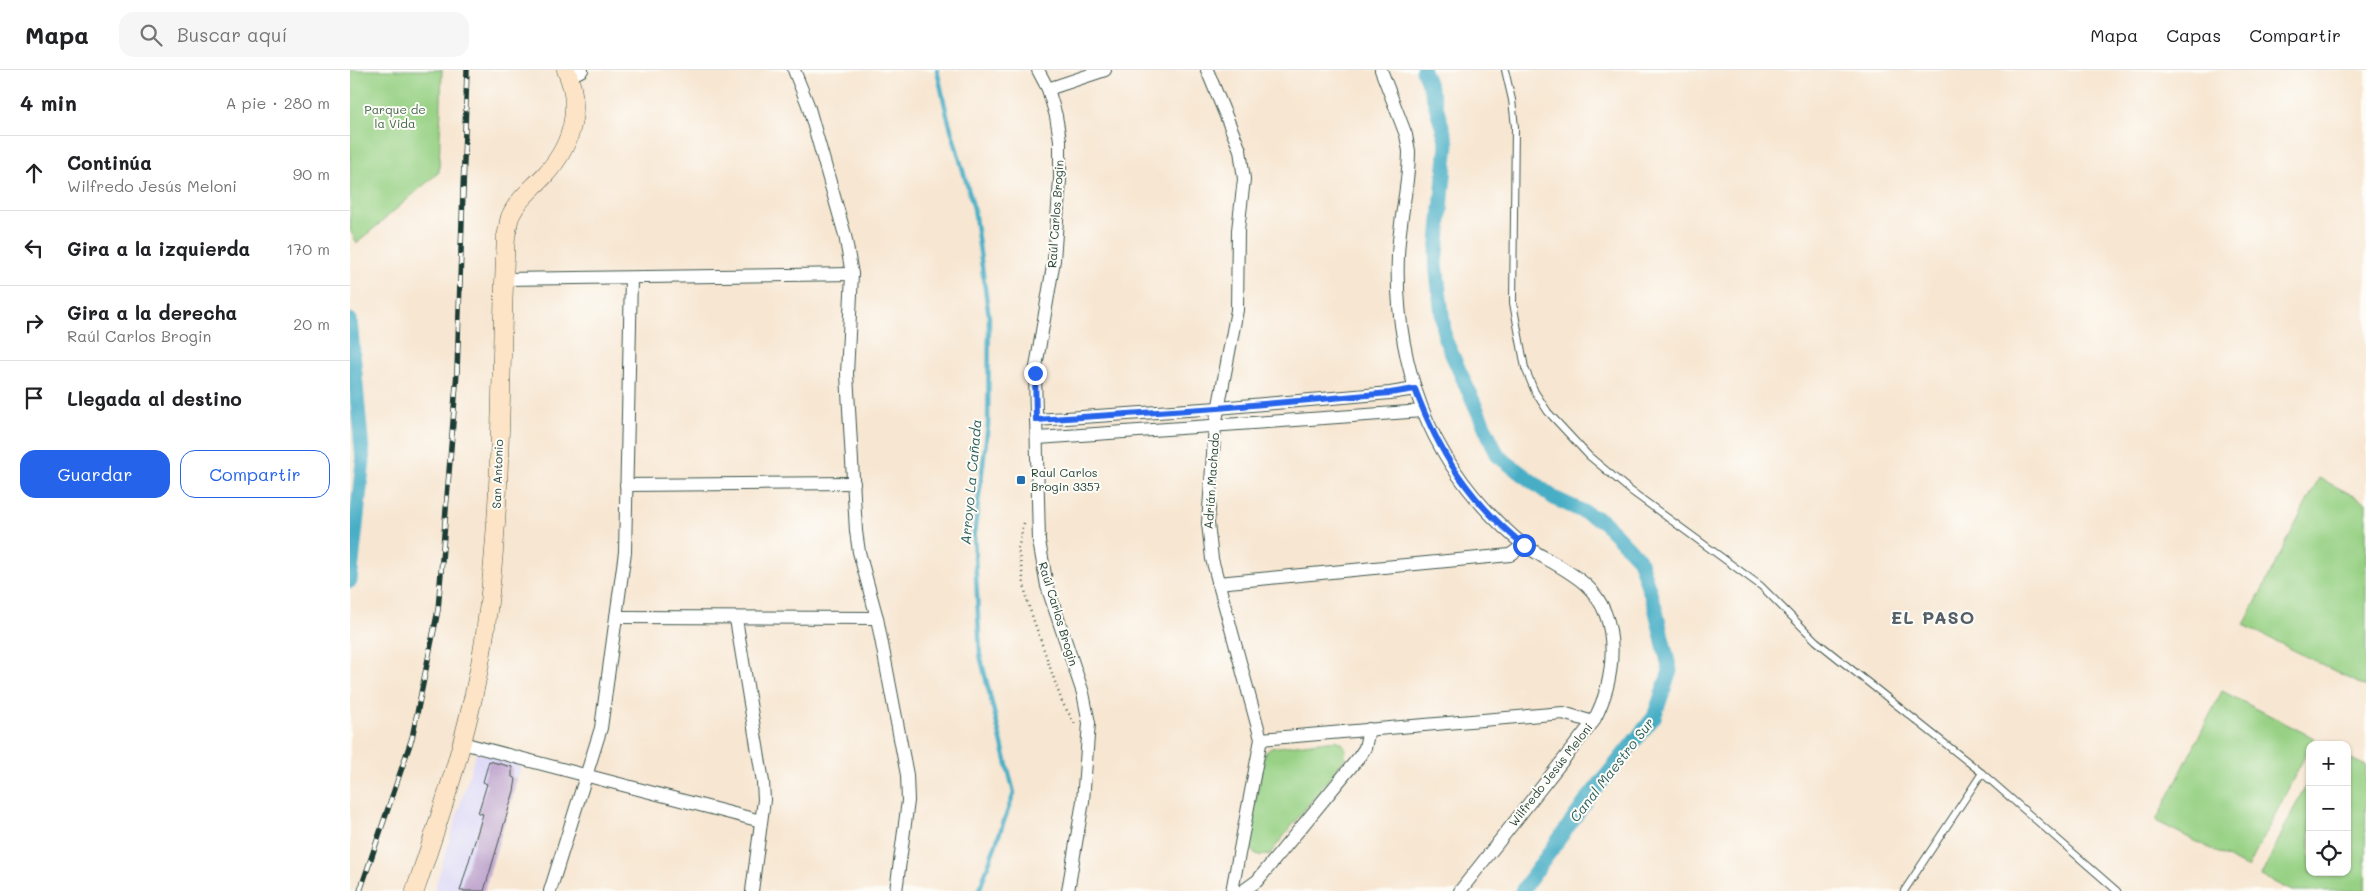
<!DOCTYPE html>
<html lang="es">
<head>
<meta charset="utf-8">
<style>
  :root { --surface:#fff; --page:#f6f6f6; --text:#202124; --muted:#757577; --line:#e0e0e0; --accent:#2563eb }
  body { margin:0; font-family:Mali,sans-serif; background:var(--page); color:var(--text) }
  .controls { position:absolute; right:15px; bottom:15px; display:grid; overflow:hidden; border-radius:10px; box-shadow:0 1px 4px #0004 }
  .controls button { width:45px; height:45px; display:grid; place-items:center; padding:0; border:0; border-bottom:1px solid var(--line); background:var(--surface); color:var(--text); font:25px sans-serif }
  .stop { position:absolute; width:15px; height:15px; margin:-11px; border:4px solid #2563eb; border-radius:50%; background:#fff }
  .stop.end { background:#2563eb; border-color:#fff; box-shadow:0 1px 5px #0008 }
  .list { margin:0; padding:0; list-style:none }
  h2 { display:flex; justify-content:space-between; align-items:center; height:65px; margin:0; padding:0 20px; font-size:21px }
  h2 small { font-size:16px; font-weight:400; color:var(--muted) }
  .list li { display:grid; grid-template-columns:32px 1fr auto; gap:15px; align-items:center; box-sizing:border-box; height:75px; padding:0 20px; border-top:1px solid var(--line) }
  .list b { display:block; font-size:19px; white-space:nowrap }
  .list p { margin:0; font-size:16px; white-space:nowrap; color:var(--muted) }
  .list em { font-size:16px; font-style:normal; color:var(--muted) }
  .actions { display:flex; gap:10px; padding:15px 20px }
  .actions a { flex:1; padding:11px 0; border:1px solid var(--accent); border-radius:15px; text-align:center; font-size:18px; color:var(--accent) }
  .actions .main { background:var(--accent); color:#fff }
  .icon { flex:none; width:28px; height:28px; fill:none; stroke:currentColor; stroke-width:2; stroke-linecap:round; stroke-linejoin:round }
  .map { position:relative; flex:none; width:2016px; height:821px; overflow:hidden }
  header { display:flex; align-items:center; gap:30px; box-sizing:border-box; height:70px; padding:0 25px; background:var(--surface); border-bottom:1px solid var(--line) }
  header strong { font-size:24px }
  nav { display:flex; gap:28px; margin-inline-start:auto; font-size:18px }
  .search { width:350px; height:45px; background:var(--page); display:flex; align-items:center; gap:12px; box-sizing:border-box; padding:0 18px; border-radius:15px; color:var(--muted); font-size:19px }
  main { display:flex }
  aside { flex:1; background:var(--surface) }
  .map>svg:first-child { display:block }
</style>
</head>
<body>
<header>
<strong>Mapa</strong>
<div class="search"><svg class="icon" aria-label="search" viewBox="0 0 24 24"><circle cx="10" cy="10" r="6"/><path d="M15 15l6 6"/></svg>Buscar aquí</div>
<nav><a>Mapa</a><a>Capas</a><a>Compartir</a></nav>
</header>
<main>
<aside>
<h2>4 min<small>A pie · 280 m</small></h2>
<ul class="list">
<li><svg class="icon" aria-label="ahead" viewBox="0 0 24 24"><path d="M12 20V5M6 11l6-6 6 6"/></svg><div><b>Continúa</b><p>Wilfredo Jesús Meloni</p></div><em>90 m</em></li>
<li><svg class="icon" aria-label="left" viewBox="0 0 24 24"><path d="M17 20v-9H6M10 6l-5 5 5 5"/></svg><div><b>Gira a la izquierda</b></div><em>170 m</em></li>
<li><svg class="icon" aria-label="right" viewBox="0 0 24 24"><path d="M7 20v-9h11M14 6l5 5-5 5"/></svg><div><b>Gira a la derecha</b><p>Raúl Carlos Brogin</p></div><em>20 m</em></li>
<li><svg class="icon" aria-label="arrive" viewBox="0 0 24 24"><path d="M6 21V4h12l-3 4 3 4H6"/></svg><div><b>Llegada al destino</b></div></li>
</ul>
<div class="actions"><a class="main">Guardar</a><a>Compartir</a></div>
</aside>
<div class="map">
<svg width="2016" height="821" viewBox="0 0 2016 821">
  <rect width="100%" height="100%" fill="#fdfcf7"/>
  <filter id="ink" filterUnits="userSpaceOnUse"><feTurbulence type="fractalNoise" baseFrequency=".02" numOctaves="2"/><feDisplacementMap in="SourceGraphic" scale="10" xChannelSelector="R" yChannelSelector="G"/><feConvolveMatrix kernelMatrix="1 2 1 2 8 2 1 2 1" color-interpolation-filters="sRGB"/></filter>
  <filter id="wash" filterUnits="userSpaceOnUse"><feTurbulence type="fractalNoise" baseFrequency=".0096" numOctaves="4" result="noise"/><feDisplacementMap in="SourceGraphic" scale="20" xChannelSelector="R" yChannelSelector="G"/><feGaussianBlur stdDeviation="1.12" result="paint"/><feColorMatrix in="noise" values="0 0 0 0 0 0 0 0 0 0 0 0 0 0 0 0 0 1.4 0 .05"/><feComposite in="paint" operator="in"/></filter>
  <g filter="url(#wash)">
    <rect width="100%" height="100%" fill="#f7e6d1"/>
    <polygon fill="#dad6f7" points="126,682 172,693 132,821 84,821"/>
    <g fill="#98d185" stroke="#5c875c">
      <polygon points="0,0 92,0 89,102 7,173 0,160"/>
      <polygon points="1969,408 2016,432 2016,617 1894,555"/>
      <polygon points="1872,621 1964,668 1898,798 1806,751"/>
      <path d="M986,670L992,673L996,679L995,688L919,785C907,787 901,783 898,771L915,683L921,678Z"/>
      <polygon points="1997,687 2016,696 2015,821 1942,821 1911,806 1960,706 1960,802 1997,802"/>
    </g>
    <g fill="none" stroke-linecap="round" stroke-linejoin="round">
      <polyline stroke="#47aec6" stroke-width="4.5" points="587,0 597,45 624,139 639,247 638,355 624,465 630,585 664,723 629,821"/>
      <g stroke="#47aec6" stroke-width="15">
        <polyline points="1073,0 1083,26 1097,73 1086,194 1095,269 1148,386 1204,428 1253,451 1289,489 1305,537 1320,601 1304,647 1239,727 1172,821"/>
        <polyline points="0,250 13,391 0,511"/>
      </g>
    </g>
    <g id="blocks">
      <polygon fill="#ba9eca" points="139,691 162,697 162,707 166,709 164,721 134,821 110,821 133,744 128,743 137,714 133,712"/>
    </g>
  </g>
  <g filter="url(#ink)">
    <use href="#blocks" fill-opacity="0" stroke="#3f564c" stroke-width="1"/>
    <g fill="none" stroke-linecap="round" stroke-linejoin="round">
      <g stroke="#3f564c" stroke-width="8">
        <g id="service">
          <polyline points="1155,0 1162,30 1165,57 1163,233 1175,298 1185,322 1198,342 1239,386 1281,421 1411,516 1466,571 1632,703 1767,821"/>
          <polyline points="1554,821 1632,703"/>
        </g>
      </g>
      <g stroke="#3f564c" stroke-width="14">
        <g id="minor">
          <polyline points="444,0 458,35 495,165 502,204 497,304 506,461 509,482 527,548 557,705 558,731 546,821"/>
          <polyline points="688,0 698,19 706,46 710,70 710,110 704,190 685,303 689,471 697,516 733,623 739,653 733,731 718,821"/>
          <polyline points="857,0 890,80 894,109 888,160 887,240 865,356 858,453 862,489 911,669 882,821"/>
          <path d="M1031,0L1056,65L1059,81C1059,116 1049,151 1048,186C1046,237 1054,291 1072,338C1092,389 1123,431 1163,466C1185,486 1214,495 1236,515C1273,549 1265,612 1243,652L1110,821"/>
          <polyline points="219,7 232,0"/>
          <polyline points="698,19 755,0"/>
          <polyline points="154,209 502,204"/>
          <polyline points="686,350 868,338 1040,323 1065,319"/>
          <polyline points="688,368 1073,341"/>
          <polyline points="276,415 504,413"/>
          <polyline points="868,513 1160,485 1174,475"/>
          <polyline points="266,547 527,548"/>
          <polyline points="386,549 413,712 414,730 402,821"/>
          <polyline points="911,669 1213,643 1243,652"/>
          <polyline points="112,673 411,751"/>
          <polyline points="200,821 251,658 266,547 275,482 281,208"/>
          <polyline points="893,821 907,811 1009,687 1015,678 1019,659"/>
        </g>
      </g>
      <g stroke="#3f564c" stroke-width="19">
        <path id="secondary" d="M65,821C93,739 121,656 134,570C154,436 149,300 156,166C158,160 158,153 160,147C167,130 182,119 194,106C222,76 233,38 216,0"/>
      </g>
      <polyline stroke="#3f564c" stroke-width="2.5" stroke-dasharray="1 4" stroke-linecap="butt" points="674,453 668,479 677,531 712,632 725,654"/>
      <use href="#service" stroke="#fff" stroke-width="6"/>
      <use href="#minor" stroke="#fff" stroke-width="12"/>
      <use href="#secondary" stroke="#fee4c6" stroke-width="18"/>
      <g stroke="#1f3d34" stroke-width="5.5">
        <polyline id="rail" points="10,821 62,668 88,540 107,302 117,0"/>
      </g>
      <use href="#rail" stroke="#fdfcf7" stroke-width="4" stroke-dasharray="11" stroke-linecap="butt"/>
    </g>
  </g>
  <g fill="none" stroke-linecap="round" stroke-linejoin="round" filter="url(#ink)">
    <path stroke="#2563eb" stroke-width="6" d="M685,303L686,350L868,338L1040,323L1065,319C1089,383 1119,431 1174,475"/>
  </g>
  <rect fill="#1f6fb2" stroke="#fdfcf7" stroke-width="2" x="666" y="405" width="10" height="10" rx="2.5"/>
  <g text-anchor="middle" stroke-width="4" stroke-linejoin="round" paint-order="stroke">
    <g font-size="12" fill="#3d6248" stroke="#fdfcf7">
      <text x="45" y="44">Parque de<tspan x="45" dy="14">la Vida</tspan></text>
    </g>
    <g font-size="12" fill="#1f3d34" stroke="#fdfcf7">
      <text transform="translate(706 144) rotate(-86)" y="4">Raúl Carlos Brogin</text>
      <text transform="translate(148 404) rotate(-88)" y="4">San Antonio</text>
      <text transform="translate(862 411) rotate(-86)" y="4">Adrián Machado</text>
      <text transform="translate(708 544) rotate(73)" y="4">Raúl Carlos Brogin</text>
      <text transform="translate(1201 705) rotate(-52)" y="4">Wilfredo Jesús Meloni</text>
    </g>
    <g font-size="12" fill="#1f3d34" stroke="#fdfcf7" text-anchor="start">
      <text x="681" y="407">Raul Carlos<tspan x="681" dy="14">Brogin 3357</tspan></text>
    </g>
    <g font-size="14" font-style="italic" fill="#2b5f60" stroke="#fdfcf7">
      <text transform="translate(621 412) rotate(-85)" y="5">Arroyo La Cañada</text>
      <text transform="translate(1262 700) rotate(-52)" y="5">Canal Maestro Sur</text>
    </g>
    <g font-size="18" font-weight="bold" letter-spacing="1" fill="#555f68" stroke="#fdfcf7">
      <text x="1583" y="554">EL PASO</text>
    </g>
  </g>
</svg>
<div class="controls">
<button>+</button>
<button>−</button>
<button><svg class="icon" aria-label="locate" viewBox="0 0 24 24"><circle cx="12" cy="12" r="6"/><path d="M12 2v4M12 18v4M2 12h4M18 12h4"/></svg></button>
</div>
<div class="stop" style="left:1174px;top:475px"></div>
<div class="stop end" style="left:685px;top:303px"></div>
</div>
</main>
</body>
</html>
